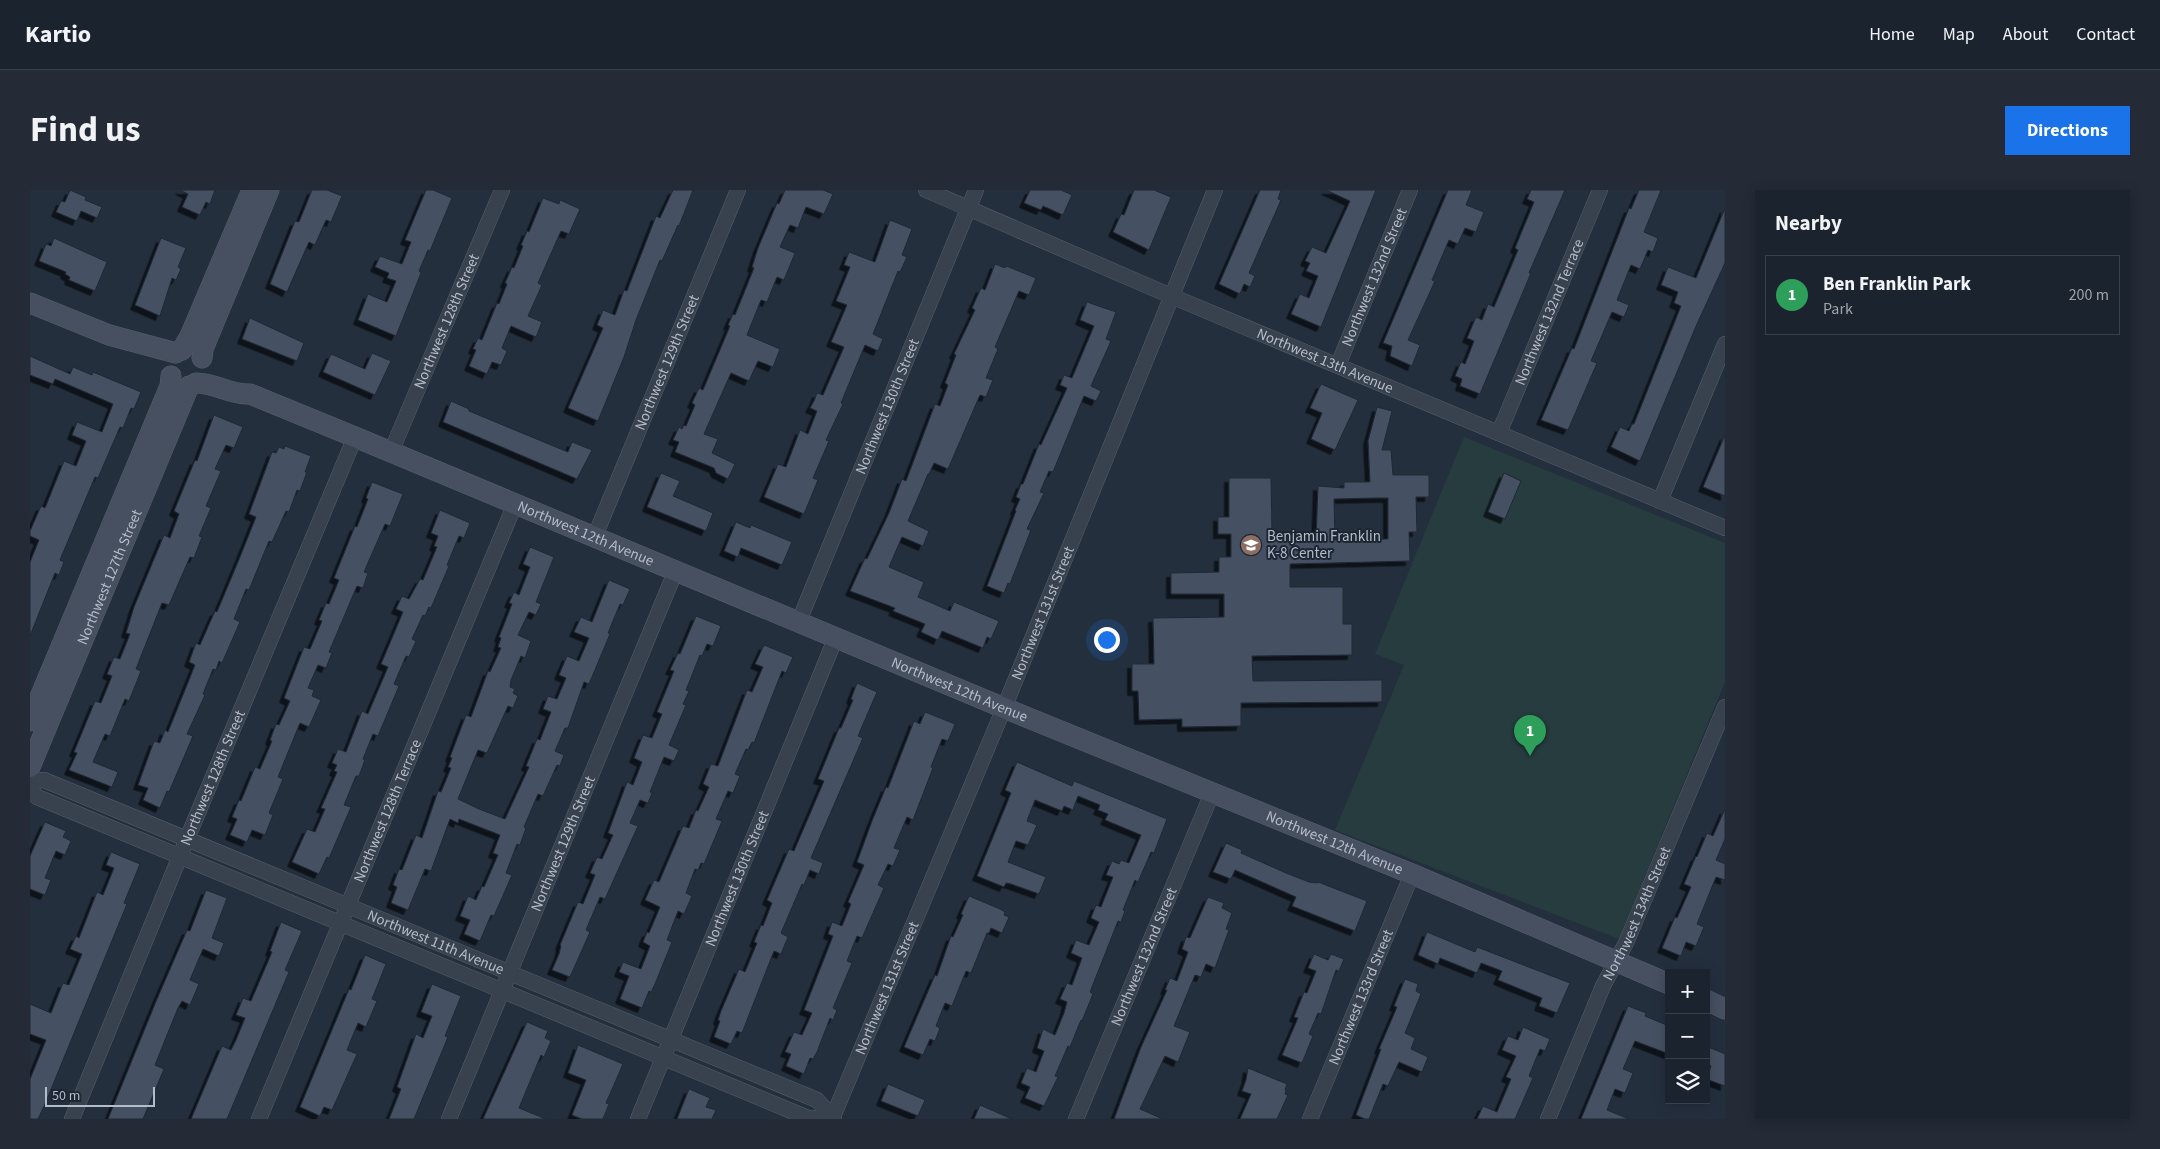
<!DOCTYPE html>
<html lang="en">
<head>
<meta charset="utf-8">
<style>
  :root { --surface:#1b232e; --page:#242b36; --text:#f1f3f6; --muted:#a0a4aa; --line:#39404a; --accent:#1a73e8 }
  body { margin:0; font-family:"Source Sans 3",sans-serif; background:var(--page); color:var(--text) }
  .controls { position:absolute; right:15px; bottom:15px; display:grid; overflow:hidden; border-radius:0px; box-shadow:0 2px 12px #0003 }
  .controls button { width:45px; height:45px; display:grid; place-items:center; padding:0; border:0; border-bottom:1px solid var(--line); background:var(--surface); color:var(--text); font:25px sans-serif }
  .scale { position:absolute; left:15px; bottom:12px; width:110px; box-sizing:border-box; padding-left:5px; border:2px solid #b4bcc9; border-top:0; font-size:14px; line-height:18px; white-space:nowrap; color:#b4bcc9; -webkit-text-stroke:4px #1d2633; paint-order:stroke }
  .you { position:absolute; left:1076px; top:449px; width:18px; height:18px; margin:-12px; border:4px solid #fff; border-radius:50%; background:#1a73e8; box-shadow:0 0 0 8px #1a73e833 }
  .badge { display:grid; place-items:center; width:32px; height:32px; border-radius:50%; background:var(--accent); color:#fff; font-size:16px; font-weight:700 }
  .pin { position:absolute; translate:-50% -41px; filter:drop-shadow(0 1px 2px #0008) }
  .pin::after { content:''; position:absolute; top:26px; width:18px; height:15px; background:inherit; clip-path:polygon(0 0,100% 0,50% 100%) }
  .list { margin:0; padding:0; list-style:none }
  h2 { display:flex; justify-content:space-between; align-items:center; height:65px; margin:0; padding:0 20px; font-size:21px }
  h2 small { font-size:16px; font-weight:400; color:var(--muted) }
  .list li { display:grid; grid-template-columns:32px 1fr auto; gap:15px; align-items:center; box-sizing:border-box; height:80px; margin:0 10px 10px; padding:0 10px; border:1px solid var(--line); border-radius:0px }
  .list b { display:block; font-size:19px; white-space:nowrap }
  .list p { margin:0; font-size:16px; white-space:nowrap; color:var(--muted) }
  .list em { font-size:16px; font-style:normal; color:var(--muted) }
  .icon { flex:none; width:28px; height:28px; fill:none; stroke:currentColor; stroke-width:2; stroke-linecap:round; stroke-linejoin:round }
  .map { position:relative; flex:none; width:1695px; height:929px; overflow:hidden; border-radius:0px }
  header { display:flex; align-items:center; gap:30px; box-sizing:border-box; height:70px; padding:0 25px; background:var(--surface); border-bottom:1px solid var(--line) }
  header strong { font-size:24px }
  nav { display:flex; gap:28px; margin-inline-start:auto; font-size:18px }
  .intro { display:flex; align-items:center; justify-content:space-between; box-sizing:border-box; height:120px; padding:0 30px }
  h1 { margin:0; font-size:35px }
  .button { padding:12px 22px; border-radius:0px; background:var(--accent); color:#fff; font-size:18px; font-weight:700 }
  main { display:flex; gap:30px; padding:0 30px }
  aside { flex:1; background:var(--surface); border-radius:0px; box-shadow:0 2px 12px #0003 }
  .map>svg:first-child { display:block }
</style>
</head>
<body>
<header>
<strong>Kartio</strong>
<nav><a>Home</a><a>Map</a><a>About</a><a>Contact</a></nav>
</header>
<div class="intro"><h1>Find us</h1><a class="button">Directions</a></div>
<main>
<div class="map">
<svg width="1695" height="929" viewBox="0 0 1695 929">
  <defs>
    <filter id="shadow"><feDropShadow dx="-4.5" dy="4.5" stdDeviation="0" flood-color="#0009"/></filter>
  </defs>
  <rect width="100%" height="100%" fill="#242f3e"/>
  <polygon fill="#263c3f" points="1434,247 1695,353 1695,492 1589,749 1305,640 1374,475 1345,464"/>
  <g fill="#455162" stroke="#1f2835" fill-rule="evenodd" filter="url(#shadow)">
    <polygon points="40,0 56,7 55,10 72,17 67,28 51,21 47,31 26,22 31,11 35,12"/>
    <polygon points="150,0 185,0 180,14 176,12 170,25 152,17 158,4"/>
    <polygon points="282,0 297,0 312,6 301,32 296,30 285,55 279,52 257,102 240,94 265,31 269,32"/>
    <polygon points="396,0 403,0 422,8 400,61 398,60 389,81 391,83 366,146 328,130 338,104 357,112 366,91 357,88 359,83 345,77 350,66 372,74 381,52 375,50"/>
    <polygon points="643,0 663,0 649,36 648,35 632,71 630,70 606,130 594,167 568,231 538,218 573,138 567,135 573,120 585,125 594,100 597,101 626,26 630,28"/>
    <polygon points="755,0 793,0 803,4 794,24 776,17 768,38 760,35 750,57 765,63 754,90 747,87 737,112 731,110 717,145 750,159 743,177 728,171 719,191 701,183 674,244 688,249 682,263 705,274 698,289 686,283 684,278 645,262 649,252 643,250 649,237 652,239 654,235 656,236 665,215 662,213 669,198 673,200 700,136 698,135 703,124 705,125 724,78 722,77 728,58 747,13 749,14"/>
    <polygon points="1000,0 1031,0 1042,5 1033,25 1013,16 1011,20 994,13"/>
    <polygon points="1104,0 1124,0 1141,7 1119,60 1083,42 1091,24 1094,25"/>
    <polygon points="1230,0 1251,0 1248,9 1251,10 1219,83 1225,86 1220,97 1214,94 1210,104 1189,94"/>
    <polygon points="1296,0 1346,0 1291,137 1261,124 1270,104 1279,108 1288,86 1276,81 1280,73 1275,71 1282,57 1296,63 1320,11"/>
    <polygon points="1418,0 1442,0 1436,15 1454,22 1446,42 1435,38 1428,54 1419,50 1402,90 1405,91 1378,150 1390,155 1382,176 1360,166 1362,156 1353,153"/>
    <polygon points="1501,0 1535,0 1499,83 1501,83 1450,204 1430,196 1432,189 1425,186 1431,172 1435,174 1444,151 1437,148 1446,127 1452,130 1458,114 1464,117 1488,60 1485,58 1504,12 1497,9"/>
    <polygon points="1609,0 1631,0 1614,42 1628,48 1623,62 1618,60 1610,79 1601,75 1587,110 1599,115 1594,127 1582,122 1561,171 1567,173 1538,240 1511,230 1542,158 1544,159 1599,18 1601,19"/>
    <polygon points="513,8 529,14 530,10 550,19 539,44 531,41 508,93 512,95 498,126 512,132 506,147 481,136 472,158 477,161 471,175 462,172 457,184 439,176 446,160 443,159 448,148 452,150 467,113 469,114 477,94 475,93 482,77 484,78 493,56 491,55 497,41 499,42"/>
    <polygon points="1695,18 1695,73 1667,134 1610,271 1581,257 1590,237 1599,241 1602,234 1604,234 1651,116 1644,113 1648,102 1631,95 1638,77 1666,88"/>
    <polygon points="860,30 882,39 872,65 877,67 870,82 868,81 843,144 853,149 848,161 835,155 811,213 813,214 796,250 799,251 783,288 788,290 774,324 734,307 748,274 756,277 770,240 778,244 787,221 780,218 784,211 787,203 793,205 814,157 801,152 817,115 806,111 820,77 814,75 819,62 845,72"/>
    <polygon points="24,48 77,72 65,101 39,90 40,87 35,84 36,82 9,71 16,54 21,56"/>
    <polygon points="131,48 156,58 148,77 151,79 146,90 142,88 130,126 105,115"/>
    <polygon points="965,74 975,78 976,76 1006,88 999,105 989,101 965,157 968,159 956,188 963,190 956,207 950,205 918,279 904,273 899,284 898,284 878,331 899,341 893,356 872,347 859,377 894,392 888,407 920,421 924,412 969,431 961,449 957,447 953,458 912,441 908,450 891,442 895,434 863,421 865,418 820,401 835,368 837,369 859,323 872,289 876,291 905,214 910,216 918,195 915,193 926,165 924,164 945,120 942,118 951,98 955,100"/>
    <polygon points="1057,112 1086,122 1076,149 1081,151 1061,196 1071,201 1066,211 1054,206 1023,282 1019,281 1010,302 1014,303 997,339 1001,340 980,394 978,393 974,403 957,396 986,321 985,320 990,309 986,307 991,294 993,294 1009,254 1011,255 1037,198 1030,195 1034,185 1042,188 1064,136 1050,130"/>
    <polygon points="220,128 274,153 267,171 212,149"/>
    <polygon points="342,163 361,171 345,205 293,182 301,164 335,179"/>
    <polygon points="0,166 40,184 43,177 62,185 63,182 111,202 104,219 101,218 93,238 90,237 68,288 65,287 30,370 34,372 29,385 25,383 0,446 0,372 9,350 0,346 0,341 11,316 15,318 34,271 46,276 56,251 42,245 47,232 72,242 83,214 25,189 23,194 0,185"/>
    <polygon points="1291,194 1328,210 1305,260 1281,249 1292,223 1280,218"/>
    <polygon points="421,211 439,219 439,221 538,262 542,252 562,260 547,289 413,232"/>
    <path d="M1347,217L1362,221L1352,260H1361L1363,285H1399V307H1386L1387,342H1379L1380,371L1260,374V397H1313V434H1322V465L1222,466L1223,491L1352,490V512L1211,513V536L1152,537V529L1109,530L1108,501H1102V474H1124L1123,428L1194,427V404H1141V383L1189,382V367H1201V344H1188V327H1199V288H1241L1242,344H1255V351H1286L1288,296L1314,298V292H1340L1338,251ZM1344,308H1358V349L1305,350L1304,309Z"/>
    <polygon points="184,225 213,237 204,258 196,255 185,279 191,281 176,316 181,318 169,346 172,347 164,368 160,367 139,415 132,413 106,479 111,481 99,511 95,509 80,546 75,544 63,572 88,582 82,597 39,580 47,563 44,562 65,511 71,513 82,486 77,484 84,467 90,469 100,444 96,443 104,417 134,345 140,348 149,324 144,321 165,270 167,271"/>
    <polygon points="1695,245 1695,306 1673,297"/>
    <polygon points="255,256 281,266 275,282 277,282 270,301 267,300 259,322 256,321 242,352 239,351 219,400 216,399 204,429 210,432 192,473 189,471 186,480 183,479 173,504 175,505 157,544 163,546 139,602 137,601 130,618 113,610 118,598 108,595 124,551 130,553 135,540 138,542 165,475 159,472 166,453 170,455 185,421 187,422 210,367 226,327 219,324 242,262 246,263 249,257 254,259"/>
    <polygon points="631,283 650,291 643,306 683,323 676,341 617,317"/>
    <polygon points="1474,283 1491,291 1475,329 1458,322"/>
    <polygon points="342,292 373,304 360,336 355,334 334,382 338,383 333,398 327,396 299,462 302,463 296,478 288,475 278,498 284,500 282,506 291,510 279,537 270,533 248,587 253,589 239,623 243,625 235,645 222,640 217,652 200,645 207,629 202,627 209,610 211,611 225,577 230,579 242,551 240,550 246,534 249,535 260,511 254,508 274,457 280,459 292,431 289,430 296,413 299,414 309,390 304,388 325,336 327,337 338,309 336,308"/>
    <polygon points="410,320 440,333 434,348 429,346 417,375 419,376 401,418 399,417 395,426 393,425 382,449 386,451 379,467 376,466 364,494 369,496 348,546 343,544 333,569 335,570 329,586 326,586 314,615 321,617 303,659 299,668 297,667 289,684 262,672 277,639 285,642 295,619 291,618 307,582 304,581 307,575 302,573 308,559 316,562 332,521 338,524 358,477 351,474 373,422 366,419 372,406 379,409 390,389 393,390 407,357 404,356 408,346 401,343"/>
    <polygon points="706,332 720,338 721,335 762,352 752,375 711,358 708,367 694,361"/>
    <polygon points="500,357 524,367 506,412 511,414 506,425 499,422 488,445 501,451 495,468 491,466 481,490 480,497 485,499 483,503 488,506 483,518 478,516 457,563 448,560 428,609 449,619 475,629 499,577 496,576 507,549 510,550 521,522 513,519 518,506 527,509 536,488 529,485 537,466 549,471 559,448 544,442 551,427 562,432 579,390 600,399 593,415 590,414 578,443 580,444 559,494 554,492 538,538 535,538 525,561 534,565 530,576 527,575 513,606 508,604 494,637 496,638 490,655 487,654 476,683 482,685 464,726 461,725 450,751 434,744 440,730 430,726 438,706 446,710 452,696 454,697 468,665 463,663 470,645 429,629 428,633 420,629 401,681 395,679 378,720 361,713 367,697 363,695 369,679 372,680 386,645 392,648 408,601 411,602 421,578 418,577 422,568 420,567 436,525 441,527 458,481 460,482 471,458 468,457 471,448 469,447 482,414 479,413 484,402 489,405 500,377 493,374"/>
    <polygon points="666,426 691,436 683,456 677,454 672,466 670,465 656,500 659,501 653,514 656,515 639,555 649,560 644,571 634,567 620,602 622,603 618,613 610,610 600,633 608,636 575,709 570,707 556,740 560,742 540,787 522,780 529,764 531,756 530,755 548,712 553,714 565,685 560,683 567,667 572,669 583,645 578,643 597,592 603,595 612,572 604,568 613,545 622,548 632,524 627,522 644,481 640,480 648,463 650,464"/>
    <polygon points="734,455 763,467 756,483 752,481 724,553 722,552 718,560 716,559 705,584 710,586 703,603 698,601 686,629 692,631 674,674 671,673 668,680 665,679 656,703 662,706 654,724 648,721 637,750 642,752 625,794 621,802 619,801 612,818 590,809 599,786 589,782 593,772 611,779 620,756 613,752 617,742 619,743 630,717 615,710 624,690 629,692 653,636 659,638 666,620 668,621 679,597 673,594 681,574 688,576 717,500 722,502 733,477 725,474"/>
    <polygon points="827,493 847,502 828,546 833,548 781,668 793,673 789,684 780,680 774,695 772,694 751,743 758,747 751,764 744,761 712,843 707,841 701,854 684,847 690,831 688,830 691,821 709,779 715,782 727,753 724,752 731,735 733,736 742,713 737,710 759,659 764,661 794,591 788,589 809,538 811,538 823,510 821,509"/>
    <polygon points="895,522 925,534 918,551 912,549 901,577 903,578 883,630 877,627 864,658 870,660 863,676 858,674 848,695 854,698 832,748 827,746 817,771 822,773 803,818 807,820 803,830 800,828 787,862 783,869 780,868 774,884 756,876 761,864 755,862 764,842 772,845 782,823 774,820 803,746 798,744 802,732 812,736 821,714 818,712 834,675 827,672 842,631 856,597 858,598 884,531 890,534"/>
    <polygon points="987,572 1042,596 1044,591 1137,629 1124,663 1121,662 1108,692 1105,690 1093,720 1095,721 1091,732 1088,731 1060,802 1063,804 1052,831 1051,830 1040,857 1038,856 1025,886 1028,887 1014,916 995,908 1000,897 991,893 997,878 1006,882 1014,861 1007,858 1013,839 1025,845 1034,823 1037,812 1030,809 1037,793 1042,795 1052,768 1041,763 1046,750 1059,755 1069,732 1061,728 1066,715 1071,717 1083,687 1076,685 1082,671 1089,674 1091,670 1099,673 1111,645 1075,630 1078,624 1068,620 1070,615 1048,606 1043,620 1034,616 1032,621 1005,610 997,631 1007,635 998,655 986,651 978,672 1016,687 1009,704 981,694 976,693 974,697 947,686 981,603 975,600"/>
    <polygon points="1695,619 1695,649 1686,670 1695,674 1695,690 1686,687 1667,734 1674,737 1666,756 1656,752 1651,766 1632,758 1645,727 1647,728 1661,697 1654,694 1666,666 1667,667 1677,643 1683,646"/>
    <polygon points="15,632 36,641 33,647 41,651 35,665 26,661 15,688 21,690 15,705 0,699 0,666"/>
    <polygon points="1196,653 1212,660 1211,663 1256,683 1279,692 1287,693 1288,692 1337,711 1325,741 1262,716 1266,707 1205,680 1201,689 1183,682"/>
    <polygon points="81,662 110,674 94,713 97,714 15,914 8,929 0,929 0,889 16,850 0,844 0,814 21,823 33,793 39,795 52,764 40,759 46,746 49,748 67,702 73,705 84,678 76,675"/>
    <polygon points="176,700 197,708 182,748 194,753 189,766 173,759 160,790 169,794 160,815 152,811 148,818 125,875 134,879 113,929 78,929 127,809 157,740 160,741"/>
    <polygon points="939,706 970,719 975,722 974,725 979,727 972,743 961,738 959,743 957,743 941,783 936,781 922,816 915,813 906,836 910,838 905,851 900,849 893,865 874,857 905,785 907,786 921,746 923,747 933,725 931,724"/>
    <polygon points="1178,707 1194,713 1192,718 1202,723 1196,739 1199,740 1185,778 1176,774 1171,787 1165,785 1144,836 1160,842 1148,872 1135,866 1110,919 1133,929 1084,929 1111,857 1137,800 1135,800 1140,788 1147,791 1158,762 1152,759 1156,747 1160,748"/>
    <polygon points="251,732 272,741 255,780 259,782 197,929 161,929 192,856 201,860 206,850 215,828 206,825 213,808 221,811 242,762 240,761"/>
    <polygon points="1397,742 1445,762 1447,757 1540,793 1527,823 1509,816 1512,808 1468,790 1472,781 1451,773 1447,783 1410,768 1408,774 1388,765"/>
    <polygon points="1284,764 1298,770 1301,764 1314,769 1309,781 1306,780 1291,824 1288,823 1279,844 1283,846 1272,873 1252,865 1268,828 1264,827 1274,802 1277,803 1286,781 1278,778"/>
    <polygon points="335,765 356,774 342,809 347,811 336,837 328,833 317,860 327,864 302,920 294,917 290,926 270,917 319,799 321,800"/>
    <polygon points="1375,789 1388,794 1386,801 1391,804 1375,843 1385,848 1381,859 1398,867 1392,882 1369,872 1358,896 1353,894 1339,929 1335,929 1326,925 1351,859 1349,859 1367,817 1364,816"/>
    <polygon points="402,794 431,806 415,846 418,847 384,929 359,929 371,899 367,897 386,844 393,848 402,826 391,822"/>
    <polygon points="1598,816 1616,823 1615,826 1639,836 1639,864 1605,851 1593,879 1603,883 1595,903 1585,899 1577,920 1599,929 1551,929"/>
    <polygon points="497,832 518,841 515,848 521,851 514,867 511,865 489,918 516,929 453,929"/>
    <polygon points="1493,837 1520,849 1515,861 1510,859 1499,886 1503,888 1485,929 1447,929 1453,916 1467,922 1481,889 1476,887 1486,866 1472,860 1478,846 1488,850"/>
    <polygon points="548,855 593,874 576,913 579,914 573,929 552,929 542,925 556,890 538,883"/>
    <polygon points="1676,856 1695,864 1695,896 1676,889 1681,876 1676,874"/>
    <polygon points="1218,878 1257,894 1255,900 1256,900 1255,904 1258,905 1247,929 1210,929 1221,904 1212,901 1216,890"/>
    <polygon points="858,894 895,910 888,926 851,911"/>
    <polygon points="659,899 680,908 676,917 686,920 682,929 647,929"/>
    <polygon points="950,915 982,929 944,929"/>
  </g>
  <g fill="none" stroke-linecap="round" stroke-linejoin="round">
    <g stroke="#565f6c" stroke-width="16">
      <g id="street">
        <path id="s1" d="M896,0L1141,106L1695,338"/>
        <path id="s2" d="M1308,175L1380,0"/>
        <path id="s3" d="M1469,243L1570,0"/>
        <path id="s4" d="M361,262L472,0"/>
        <polyline points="1630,311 1695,154"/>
        <path id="s5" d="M565,346L708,0"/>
        <path id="s6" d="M769,431L946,0"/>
        <path id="s7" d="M0,591L14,590L787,910L803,928"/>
        <polyline points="0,599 7,607 778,928 804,929"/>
        <path id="s8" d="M42,929L157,649L325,247"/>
        <path id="s9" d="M229,929L485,314"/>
        <path id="s10" d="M419,929L646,380"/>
        <path id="s11" d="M608,929L806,447"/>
        <path id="s12" d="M802,929L974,518L1185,0"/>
        <path id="s13" d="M1046,929L1182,603"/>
        <path id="s14" d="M1280,929L1382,684"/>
        <path id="s15" d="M1518,929L1573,796L1596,753L1695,517"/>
      </g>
    </g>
    <g stroke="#565f6c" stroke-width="21">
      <g id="secondary">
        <polyline points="0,113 79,145 146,163"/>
        <polyline points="152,160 160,146 222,0"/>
        <polyline points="172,168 173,159 239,0"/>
        <path id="s16" d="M166,193C186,193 200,205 220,204L325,247L974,518L1382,684L1639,794"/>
        <polyline points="0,531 140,196 141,186"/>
        <path id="s17" d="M0,577L159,196"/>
        <polyline points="1676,810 1695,819"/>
      </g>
    </g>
    <use href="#street" stroke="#38414e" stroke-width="15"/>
    <use href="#secondary" stroke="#465061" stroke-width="20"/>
  </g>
  <defs>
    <g id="school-disc" transform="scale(1.125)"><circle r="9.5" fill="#8d6e63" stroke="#1d2633"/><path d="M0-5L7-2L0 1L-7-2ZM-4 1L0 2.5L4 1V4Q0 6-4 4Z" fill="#fff"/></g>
  </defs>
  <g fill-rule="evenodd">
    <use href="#school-disc" x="1221" y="355"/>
  </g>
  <g text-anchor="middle" stroke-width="4" stroke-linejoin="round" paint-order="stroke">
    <g font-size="15" fill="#b4bcc9" stroke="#1d2633">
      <text dy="5" stroke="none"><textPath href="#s2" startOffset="95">Northwest 132nd Street</textPath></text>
      <text dy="5" stroke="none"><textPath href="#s3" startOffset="131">Northwest 132nd Terrace</textPath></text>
      <text dy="5" stroke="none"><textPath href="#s4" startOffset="142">Northwest 128th Street</textPath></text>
      <text dy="5" stroke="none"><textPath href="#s1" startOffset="434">Northwest 13th Avenue</textPath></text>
      <text dy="5" stroke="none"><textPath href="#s5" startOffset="188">Northwest 129th Street</textPath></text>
      <text dy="5" stroke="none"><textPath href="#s6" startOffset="232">Northwest 130th Street</textPath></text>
      <text dy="5" stroke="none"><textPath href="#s16" startOffset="419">Northwest 12th Avenue</textPath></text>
      <text dy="5" stroke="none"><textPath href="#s17" startOffset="206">Northwest 127th Street</textPath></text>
      <text dy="5" stroke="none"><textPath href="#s12" startOffset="548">Northwest 131st Street</textPath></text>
      <text dy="5" stroke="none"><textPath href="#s16" startOffset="824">Northwest 12th Avenue</textPath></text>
      <text dy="5" stroke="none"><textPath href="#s8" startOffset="369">Northwest 128th Street</textPath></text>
      <text dy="5" stroke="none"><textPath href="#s9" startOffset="334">Northwest 128th Terrace</textPath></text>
      <text dy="5" stroke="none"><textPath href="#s16" startOffset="1229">Northwest 12th Avenue</textPath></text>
      <text dy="5" stroke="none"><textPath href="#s10" startOffset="298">Northwest 129th Street</textPath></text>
      <text dy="5" stroke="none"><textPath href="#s11" startOffset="260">Northwest 130th Street</textPath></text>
      <text dy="5" stroke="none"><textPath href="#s15" startOffset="224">Northwest 134th Street</textPath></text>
      <text dy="5" stroke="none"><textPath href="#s7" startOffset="438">Northwest 11th Avenue</textPath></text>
      <text dy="5" stroke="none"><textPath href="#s13" startOffset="176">Northwest 132nd Street</textPath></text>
      <text dy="5" stroke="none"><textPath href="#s12" startOffset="142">Northwest 131st Street</textPath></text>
      <text dy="5" stroke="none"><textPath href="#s14" startOffset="132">Northwest 133rd Street</textPath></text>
    </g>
    <g font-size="15" fill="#b4bcc9" stroke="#1d2633" text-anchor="start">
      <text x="1237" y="351">Benjamin Franklin<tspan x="1237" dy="17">K-8 Center</tspan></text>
    </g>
  </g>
</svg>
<div class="controls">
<button>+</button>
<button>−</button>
<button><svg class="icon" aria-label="layers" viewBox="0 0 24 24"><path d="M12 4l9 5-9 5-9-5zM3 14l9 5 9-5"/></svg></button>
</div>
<div class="scale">50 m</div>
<div class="you"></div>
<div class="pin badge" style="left:1500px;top:566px;background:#2e9e5b">1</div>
</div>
<aside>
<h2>Nearby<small></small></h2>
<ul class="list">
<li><span class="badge" style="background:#2e9e5b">1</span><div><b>Ben Franklin Park</b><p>Park</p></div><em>200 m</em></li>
</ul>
</aside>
</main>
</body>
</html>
